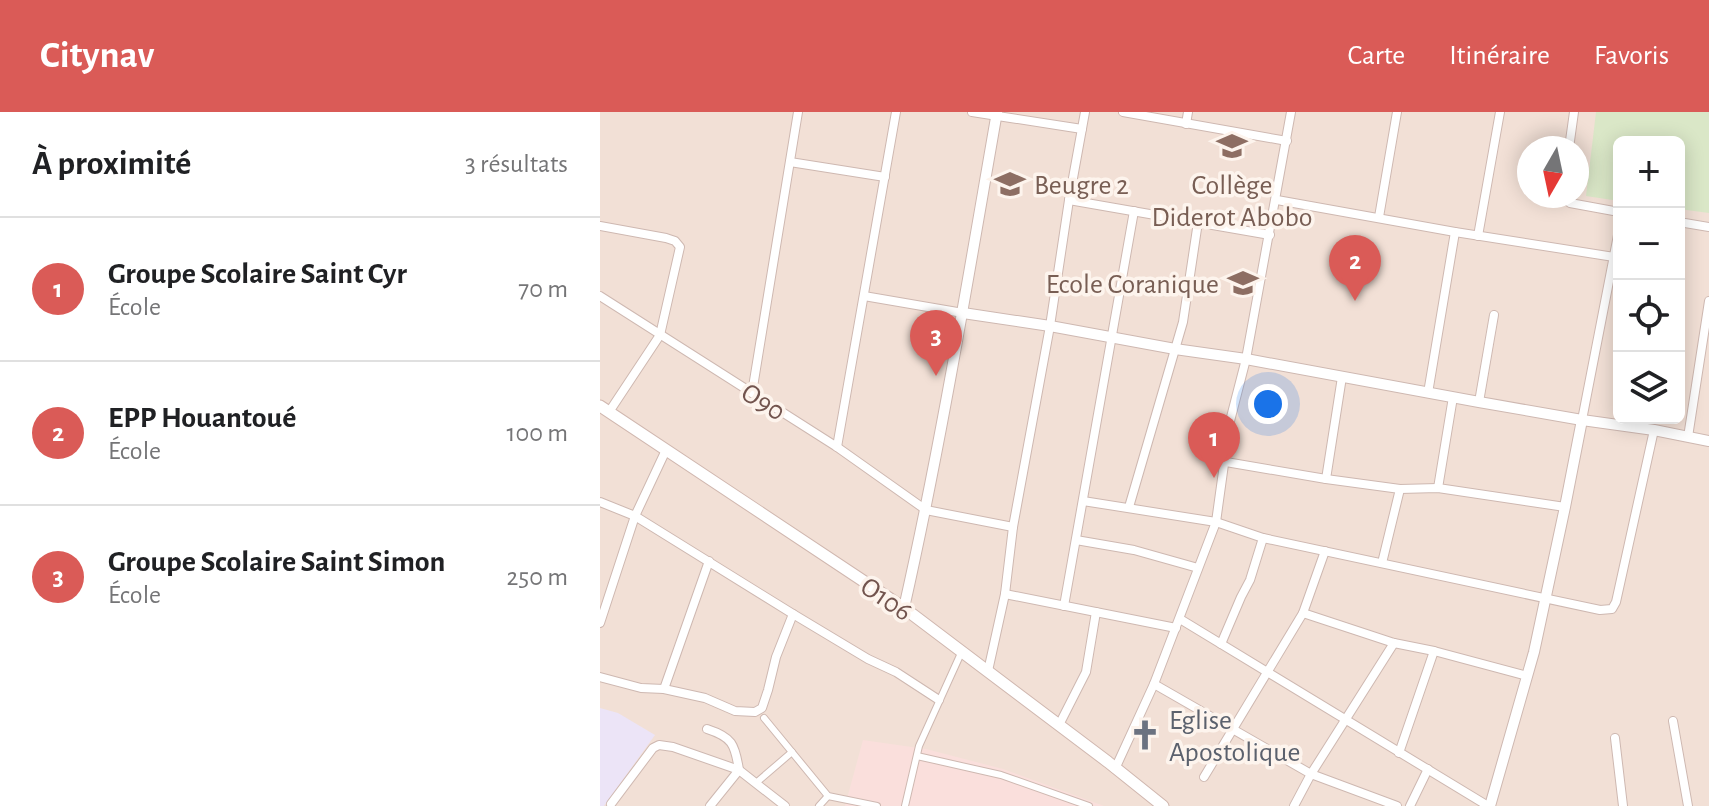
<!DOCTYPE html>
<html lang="fr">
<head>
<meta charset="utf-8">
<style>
  :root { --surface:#fff; --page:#f6f6f6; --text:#202124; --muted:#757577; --line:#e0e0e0; --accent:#da5b57 }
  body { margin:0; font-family:"Alegreya Sans",sans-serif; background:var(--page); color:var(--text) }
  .controls { position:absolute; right:24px; top:24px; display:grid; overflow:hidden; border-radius:12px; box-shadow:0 4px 20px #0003 }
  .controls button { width:72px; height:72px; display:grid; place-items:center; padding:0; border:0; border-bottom:2px solid var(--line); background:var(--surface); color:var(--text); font:40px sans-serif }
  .compass { position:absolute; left:917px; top:24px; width:72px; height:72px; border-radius:50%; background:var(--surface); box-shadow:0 4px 20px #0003; rotate:189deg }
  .you { position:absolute; left:668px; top:292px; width:28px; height:28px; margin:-20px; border:6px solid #fff; border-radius:50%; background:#1a73e8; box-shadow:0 0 0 12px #1a73e833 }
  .badge { display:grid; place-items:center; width:52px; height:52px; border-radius:50%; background:var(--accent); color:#fff; font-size:26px; font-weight:700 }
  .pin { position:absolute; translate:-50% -66px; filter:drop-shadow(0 2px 4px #0008) }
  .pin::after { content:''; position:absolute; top:42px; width:28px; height:24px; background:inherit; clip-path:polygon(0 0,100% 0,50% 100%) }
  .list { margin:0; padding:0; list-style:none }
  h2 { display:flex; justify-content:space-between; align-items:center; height:104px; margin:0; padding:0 32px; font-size:34px }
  h2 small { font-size:26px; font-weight:400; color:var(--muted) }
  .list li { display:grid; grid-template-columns:52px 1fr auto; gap:24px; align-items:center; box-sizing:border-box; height:144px; padding:0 32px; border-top:2px solid var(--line) }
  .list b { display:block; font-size:30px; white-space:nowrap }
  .list p { margin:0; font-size:26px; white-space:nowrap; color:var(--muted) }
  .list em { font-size:26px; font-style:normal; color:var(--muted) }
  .icon { flex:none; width:44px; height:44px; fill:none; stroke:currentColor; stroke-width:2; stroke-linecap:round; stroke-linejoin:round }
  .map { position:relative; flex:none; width:1109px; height:694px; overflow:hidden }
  header { display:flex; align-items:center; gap:48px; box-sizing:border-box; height:112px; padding:0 40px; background:var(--accent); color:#fff }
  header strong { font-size:38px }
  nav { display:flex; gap:44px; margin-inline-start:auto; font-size:28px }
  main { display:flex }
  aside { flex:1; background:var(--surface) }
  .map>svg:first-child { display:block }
</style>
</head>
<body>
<header>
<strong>Citynav</strong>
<nav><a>Carte</a><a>Itinéraire</a><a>Favoris</a></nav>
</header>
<main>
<aside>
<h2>À proximité<small>3 résultats</small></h2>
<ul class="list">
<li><span class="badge">1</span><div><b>Groupe Scolaire Saint Cyr</b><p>École</p></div><em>70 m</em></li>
<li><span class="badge">2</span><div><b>EPP Houantoué</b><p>École</p></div><em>100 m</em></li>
<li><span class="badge">3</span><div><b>Groupe Scolaire Saint Simon</b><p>École</p></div><em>250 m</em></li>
</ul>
</aside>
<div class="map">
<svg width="1109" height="694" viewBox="0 0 1109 694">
  <rect width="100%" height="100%" fill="#faefe7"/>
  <path fill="#f2e0d6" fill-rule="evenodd" d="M0,0H1109V694H0ZM1019,30H1079V306H1019ZM929,36H977V84H929Z"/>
  <polygon fill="#fadfdc" points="263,628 326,637 403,657 504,694 245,694"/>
  <polygon fill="#ece4f7" points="0,596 18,601 55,623 4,694 0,694"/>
  <polygon fill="#dae7c7" points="996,0 1109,0 1109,101 1079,97 1079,30 1019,30 1019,89 986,84"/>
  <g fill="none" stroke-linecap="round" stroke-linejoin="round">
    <g stroke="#ceb8b1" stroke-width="8">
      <g id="pedestrian">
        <polyline points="164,606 228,684 277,694"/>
        <polyline points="317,644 401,663 489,694"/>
        <polyline points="156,671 192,640"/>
        <polyline points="219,694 228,684"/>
        <polyline points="305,694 319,634 362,539"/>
      </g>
    </g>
    <g stroke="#ceb8b1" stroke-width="10">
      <g id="minor">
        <polyline points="372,0 482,17"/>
        <polyline points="523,0 687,29"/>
        <polyline points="586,12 588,0"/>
        <polyline points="969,36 974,0"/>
        <polyline points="190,50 285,65"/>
        <polyline points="963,84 963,86 970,91 1019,100"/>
        <polyline points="469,88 670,123"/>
        <polyline points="677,88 855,120 1014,145"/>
        <polyline points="779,105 797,0"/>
        <polyline points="1079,110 1109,115"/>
        <polyline points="0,114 66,126 75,129 80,135 60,223 9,300"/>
        <polyline points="878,124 900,0"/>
        <polyline points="0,184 237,335 326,398 413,415"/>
        <polyline points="264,184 363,201"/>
        <polyline points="152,281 198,0"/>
        <polyline points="828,281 855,120"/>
        <polyline points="879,290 894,203"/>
        <polyline points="982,308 1019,118"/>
        <polyline points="1088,325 1109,189"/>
        <polyline points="237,335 296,0"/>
        <polyline points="626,350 726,367 800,377 838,376 965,395"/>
        <polyline points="726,367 742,265"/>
        <polyline points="838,376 853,285"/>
        <polyline points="483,389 616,410 663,426 1000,498 1012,497 1016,490 1054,318"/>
        <polyline points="0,390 35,404 193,502 268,547 296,560 339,588"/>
        <polyline points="529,395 583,210 598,110"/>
        <polyline points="476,428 534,438 598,456"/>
        <polyline points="782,451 800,377"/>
        <polyline points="405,482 576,516"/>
        <polyline points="464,494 534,99"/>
        <polyline points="703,501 794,531 834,539 927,564"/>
        <polyline points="580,507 888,694"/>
        <polyline points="0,511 35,404 66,338"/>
        <polyline points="621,532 641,485 650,468 663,426"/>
        <polyline points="388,559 405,482 413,415 450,214 469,88 485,0"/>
        <polyline points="0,565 41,576 64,577 105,586 135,599 155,600 162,596 168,578 176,545 193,502"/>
        <polyline points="554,572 711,662 797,694"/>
        <polyline points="64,577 109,449"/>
        <polyline points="1073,609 1088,694"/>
        <polyline points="459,613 486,560 496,500"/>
        <path d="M107,617C132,625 135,632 139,658"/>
        <polyline points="1015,626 1023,694"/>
        <polyline points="799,641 834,539"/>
        <polyline points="515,657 554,572 616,410 630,309 646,247 691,0"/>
        <polyline points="604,665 703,501 725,439"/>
        <polyline points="11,692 53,636 59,633 73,635 139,658 185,694"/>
        <polyline points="110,694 139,658"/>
        <polyline points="694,694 711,662 794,531"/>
        <polyline points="810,694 828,657"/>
      </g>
    </g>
    <g stroke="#ceb8b1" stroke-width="12">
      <g id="tertiary">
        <polyline points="363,201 450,214 575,237 646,247 879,290 982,308 1054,318 1109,329"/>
        <path d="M304,496C341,332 368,166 397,0"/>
        <polyline points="890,694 934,540 965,395 982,308"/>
      </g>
    </g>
    <g stroke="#d0b7af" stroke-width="13">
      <polyline id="secondary" points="0,294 304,496 508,650 563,694"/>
    </g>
    <use href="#pedestrian" stroke="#fff" stroke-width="6"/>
    <use href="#minor" stroke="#fff" stroke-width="8"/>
    <use href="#tertiary" stroke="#fff" stroke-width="10"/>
    <use href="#secondary" stroke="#fff" stroke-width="11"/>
  </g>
  <defs>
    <g id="school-bare" transform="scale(2.4)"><path d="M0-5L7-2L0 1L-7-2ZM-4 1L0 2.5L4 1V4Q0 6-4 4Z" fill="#8d6e63" stroke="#fdf4ed" stroke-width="2.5" paint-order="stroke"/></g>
    <g id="church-bare" transform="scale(2.4)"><path d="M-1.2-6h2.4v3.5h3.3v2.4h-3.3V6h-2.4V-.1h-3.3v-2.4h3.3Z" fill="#6b7280" stroke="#fdf4ed" stroke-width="2.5" paint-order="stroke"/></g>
  </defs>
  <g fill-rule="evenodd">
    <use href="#school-bare" x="632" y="34"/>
    <use href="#school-bare" x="410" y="72"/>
    <use href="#school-bare" x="643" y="171"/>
    <use href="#church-bare" x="545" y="623"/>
  </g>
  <g text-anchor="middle" stroke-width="7" stroke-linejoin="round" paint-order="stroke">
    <g font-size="28" fill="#785e54" stroke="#fdf4ed" text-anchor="start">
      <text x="434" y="82">Beugre 2</text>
      <text x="632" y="82" text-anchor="middle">Collège<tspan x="632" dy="32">Diderot Abobo</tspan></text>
      <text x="619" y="181" text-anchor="end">Ecole Coranique</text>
    </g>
    <g font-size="28" fill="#72544e" stroke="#fdf4ed">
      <text transform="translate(164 289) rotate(32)" y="10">O90</text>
      <text transform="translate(287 486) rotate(34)" y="10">O106</text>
    </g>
    <g font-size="28" fill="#5b616d" stroke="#fdf4ed" text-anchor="start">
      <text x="569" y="617">Eglise<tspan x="569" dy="32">Apostolique</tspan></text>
    </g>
  </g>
</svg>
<div class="controls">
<button>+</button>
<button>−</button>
<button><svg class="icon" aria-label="locate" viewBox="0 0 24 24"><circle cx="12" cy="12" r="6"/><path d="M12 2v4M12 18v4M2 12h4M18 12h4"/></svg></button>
<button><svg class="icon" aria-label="layers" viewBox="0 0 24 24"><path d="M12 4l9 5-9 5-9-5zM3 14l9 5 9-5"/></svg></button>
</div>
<svg class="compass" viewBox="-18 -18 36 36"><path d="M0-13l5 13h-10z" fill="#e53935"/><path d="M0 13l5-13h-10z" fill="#757577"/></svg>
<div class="you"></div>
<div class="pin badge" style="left:614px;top:366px">1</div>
<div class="pin badge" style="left:755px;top:189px">2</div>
<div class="pin badge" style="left:336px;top:264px">3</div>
</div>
</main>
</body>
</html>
